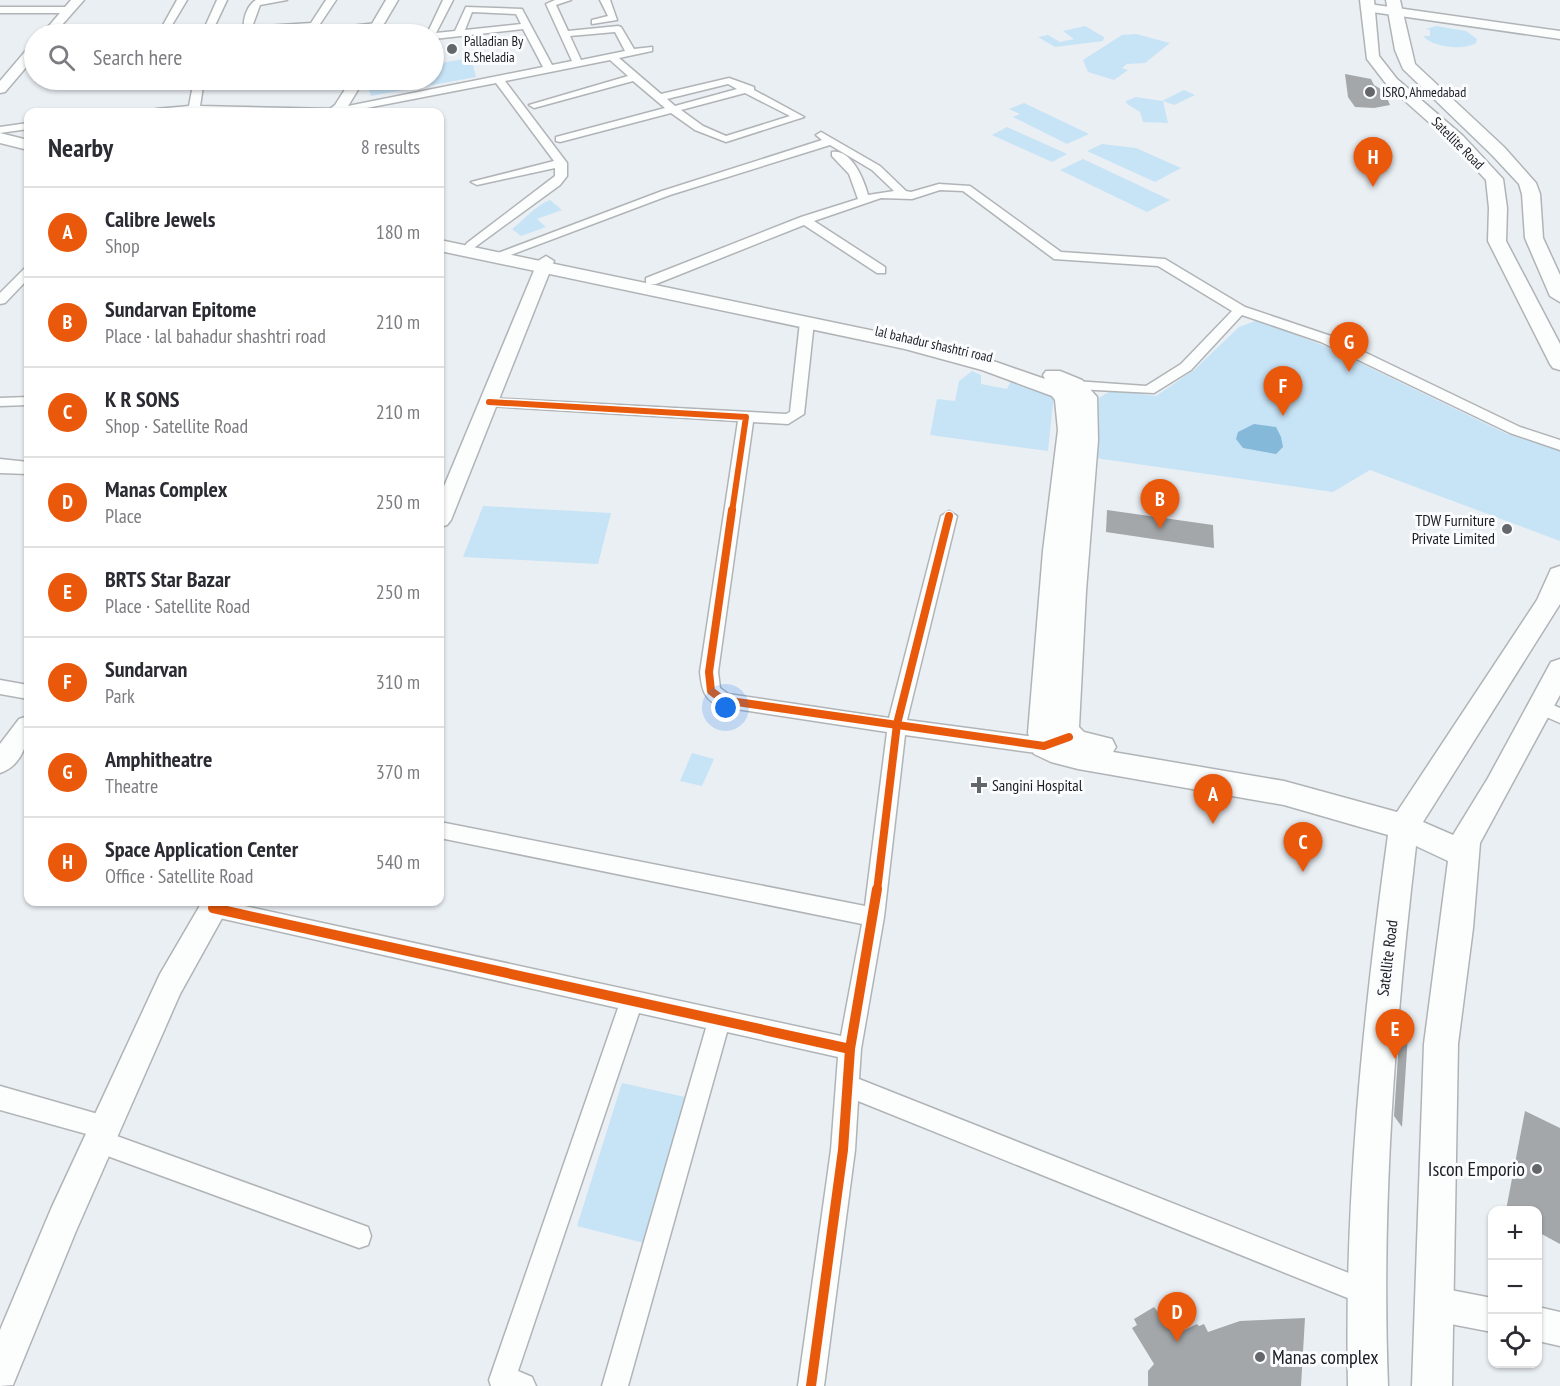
<!DOCTYPE html>
<html lang="en">
<head>
<meta charset="utf-8">
<style>
  :root { --surface:#fff; --page:#f2f2f3; --text:#2b2b33; --muted:#7c7c81; --line:#e1e1e2; --accent:#ea580c }
  body { margin:0; font-family:"PT Sans Narrow",sans-serif; background:var(--page); color:var(--text) }
  .controls { position:absolute; right:18px; bottom:18px; display:grid; overflow:hidden; border-radius:12px; box-shadow:0 2px 4px #0004 }
  .controls button { width:54px; height:54px; display:grid; place-items:center; padding:0; border:0; border-bottom:2px solid var(--line); background:var(--surface); color:var(--text); font:30px sans-serif }
  .you { position:absolute; left:726px; top:708px; width:21px; height:21px; margin:-15px; border:4px solid #fff; border-radius:50%; background:#1a73e8; box-shadow:0 0 0 9px #1a73e833 }
  .badge { display:grid; place-items:center; width:39px; height:39px; border-radius:50%; background:var(--accent); color:#fff; font-size:20px; font-weight:700 }
  .pin { position:absolute; translate:-50% -50px; filter:drop-shadow(0 2px 3px #0008) }
  .pin::after { content:''; position:absolute; top:32px; width:21px; height:18px; background:inherit; clip-path:polygon(0 0,100% 0,50% 100%) }
  .list { margin:0; padding:0; list-style:none }
  h2 { display:flex; justify-content:space-between; align-items:center; height:78px; margin:0; padding:0 24px; font-size:26px }
  h2 small { font-size:20px; font-weight:400; color:var(--muted) }
  .list li { display:grid; grid-template-columns:39px 1fr auto; gap:18px; align-items:center; box-sizing:border-box; height:90px; padding:0 24px; border-top:2px solid var(--line) }
  .list b { display:block; font-size:22px; white-space:nowrap }
  .list p { margin:0; font-size:20px; white-space:nowrap; color:var(--muted) }
  .list em { font-size:20px; font-style:normal; color:var(--muted) }
  .icon { flex:none; width:33px; height:33px; fill:none; stroke:currentColor; stroke-width:2; stroke-linecap:round; stroke-linejoin:round }
  .map { position:relative; flex:none; width:1560px; height:1386px; overflow:hidden }
  .search { position:absolute; background:var(--surface); box-shadow:0 2px 4px #0004; left:24px; top:24px; width:420px; height:66px; display:flex; align-items:center; gap:15px; box-sizing:border-box; padding:0 21px; border-radius:33px; color:var(--muted); font-size:22px }
  .panel { position:absolute; background:var(--surface); box-shadow:0 2px 4px #0004; left:24px; top:108px; width:420px; height:798px; border-radius:12px }
  .map>svg:first-child { display:block }
</style>
</head>
<body>
<div class="map">
<svg width="1560" height="1386" viewBox="0 0 1560 1386">
  <rect width="100%" height="100%" fill="#eaeff4"/>
  <g fill="#c7e3f6">
    <polygon points="1085,26 1104,37 1103,41 1055,47 1038,37 1048,35 1060,42 1074,39 1063,31"/>
    <path d="M1436,26L1466,31L1477,39L1476,43C1463,51 1432,47 1423,36H1430V30L1426,29Z"/>
    <polygon points="1136,34 1170,43 1145,63 1127,64 1122,68 1128,70 1114,80 1088,72 1083,60 1122,35"/>
    <polygon points="471,58 476,77 371,96 366,80 434,80 434,64"/>
    <polygon points="1184,90 1195,95 1174,105 1163,101 1168,123 1143,122 1140,112 1127,104 1126,101 1136,97 1162,101"/>
    <polygon points="1024,103 1089,134 1067,144 1013,117 1020,114 1009,109"/>
    <polygon points="1007,127 1067,154 1052,162 992,135"/>
    <polygon points="1102,144 1136,148 1181,168 1155,182 1087,151"/>
    <polygon points="1083,159 1170,200 1147,212 1060,170"/>
    <path d="M550,200L562,210L537,219L546,227L521,236L512,229C524,220 536,205 550,200Z"/>
    <polygon points="1258,320 1327,347 1507,434 1560,449 1560,541 1370,470 1333,492 1095,458 1099,398 1112,390 1156,396 1194,370 1239,327"/>
    <polygon points="972,371 981,375 981,384 1007,389 1011,381 1054,393 1048,451 930,435 937,399 955,401 959,381"/>
    <polygon points="483,506 611,513 598,564 463,557"/>
    <polygon points="692,753 714,759 702,786 680,781"/>
    <polygon points="622,1083 685,1097 644,1243 577,1226"/>
  </g>
  <polygon fill="#84b9d9" points="1254,424 1276,427 1281,437 1283,447 1276,454 1243,448 1236,439 1238,432"/>
  <g fill="#a3a7aa">
    <polygon points="1345,74 1371,79 1374,85 1384,91 1390,105 1374,108 1355,107 1348,97"/>
    <polygon points="1107,510 1213,525 1214,548 1106,532"/>
    <polygon points="1401,1011 1409,1019 1402,1127 1394,1116"/>
    <polygon points="1525,1111 1560,1128 1560,1244 1538,1232 1538,1210 1506,1210"/>
    <polygon points="1154,1307 1158,1312 1161,1310 1176,1334 1197,1324 1199,1326 1204,1324 1208,1332 1240,1321 1305,1318 1301,1386 1148,1386 1148,1371 1154,1364 1132,1328 1137,1325 1134,1319"/>
  </g>
  <g fill="none" stroke-linecap="round" stroke-linejoin="round">
    <g stroke="#b0b4b6" stroke-width="3">
      <g id="minor">
        <polygon points="177,0 187,0 169,30 204,29 217,0 227,0 211,34 158,34"/>
        <path d="M256,0H287L260,5L252,27L311,23L326,0H336L316,30L377,23L382,26L328,34H304L307,29L245,32C241,22 247,5 256,0Z"/>
        <path d="M443,0H453L436,33L455,31L466,7L522,9L552,65L572,61L546,4L555,0H571L556,5L568,31L618,26L621,27L634,49L652,47V51L619,58L661,94L729,78L754,87V90L804,117L726,142L695,130L671,113L560,142L556,141V137L665,108L633,81L534,108L529,105L628,76L610,60L505,81L567,163V176L560,185L471,250L465,246L467,243L555,176V168L477,185L471,182L554,161L496,83L346,112H151L156,109L189,106L194,80H204L200,106L333,109L543,67L523,29L434,39V34H427ZM472,12L516,14L521,24L465,30ZM615,32L625,51L581,60L570,36ZM728,84L737,89L675,106L667,99ZM745,93L790,116L726,136L703,126L681,110Z"/>
        <polygon points="600,0 610,0 617,20 592,24 592,20 608,16"/>
        <polygon points="0,7 69,7 74,10 69,13 0,13"/>
        <polygon points="28,123 28,129 0,133 0,127"/>
        <path d="M821,132L880,166L906,191L911,192L939,184L970,186L1061,252L1165,259L1245,307L1331,336L1520,427L1560,440V450L1510,433L1321,342L1242,315L1191,370L1154,393L1076,389L1059,392V386L1075,381L1146,386L1181,364L1232,311L1158,266L1054,259L963,191L940,190L912,199L881,198L814,221L885,267V273H877L804,225L656,284H646V278L801,217L858,199L849,174L832,156V152C852,149 864,180 868,195L894,191L872,170L830,145L670,195L508,256L504,257L498,253L662,191L822,140L816,135Z"/>
        <polygon points="28,268 28,279 5,303 0,304 0,293 24,269"/>
        <path d="M807,318L814,322L804,414L788,424L753,422L718,672L720,688L728,694L889,718L941,516L949,511L957,516L907,720L1043,738L1054,735L1061,737L1063,742L1061,747L1044,754L905,735L884,917L861,1049L859,1079L1374,1283L1378,1292L1374,1301L1365,1305L858,1101L855,1150L824,1386H798L831,1150L838,1057L727,1032L628,1386H602L706,1028L639,1013L518,1371L532,1377L536,1386H491L489,1380L618,1008L206,915L203,908L206,902H226L841,1036L862,924L440,838V822L865,906L887,732L723,707C704,701 702,690 700,672L738,421L489,406L482,402L489,398L786,414L790,412L800,322Z"/>
        <polygon points="28,397 28,405 0,406 0,398"/>
        <polygon points="0,680 28,685 28,699 0,694"/>
        <polygon points="1541,700 1560,708 1560,723 1535,712 1532,707 1535,702"/>
        <polygon points="0,1086 105,1116 113,1120 117,1128 114,1135 368,1227 371,1236 368,1245 359,1248 91,1150 87,1142 90,1135 0,1110"/>
      </g>
    </g>
    <g stroke="#b0b4b6" stroke-width="3">
      <g id="tertiary">
        <polygon points="71,0 84,0 54,34 42,34"/>
        <polygon points="386,0 398,0 378,34 366,34"/>
        <polygon points="1369,4 1560,31 1560,39 1365,11 1363,8"/>
        <polygon points="34,46 34,58 5,92 0,93 0,81 29,47"/>
        <polygon points="351,80 364,80 345,111 326,112 335,105"/>
        <polygon points="546,256 554,261 451,520 447,525 440,527 440,496 538,261"/>
        <polygon points="0,459 28,462 28,474 0,473"/>
        <path d="M28,716C30,738 24,765 0,773V744L19,719Z"/>
        <polygon points="202,902 231,902 180,994 76,1231 13,1385 0,1386 0,1330 51,1209 160,974"/>
        <polygon points="1435,1287 1492,1298 1492,1332 1435,1321 1423,1316 1418,1304 1423,1292"/>
        <polygon points="1538,1307 1560,1312 1560,1346 1538,1341"/>
      </g>
    </g>
    <g stroke="#b0b4b6" stroke-width="3">
      <g id="secondary">
        <polygon points="1360,0 1374,0 1379,56 1397,79 1463,136 1503,179 1507,208 1506,241 1560,344 1560,370 1553,368 1550,364 1488,241 1489,208 1486,180 1451,142 1387,85 1367,59"/>
        <polygon points="1386,0 1400,0 1415,64 1504,147 1536,183 1540,194 1543,238 1560,275 1560,302 1550,296 1525,238 1522,194 1519,184 1492,155 1403,69 1395,50"/>
        <polygon points="0,133 28,140 28,150 0,143"/>
        <path d="M440,240L908,338L996,362L1045,379L1043,375L1046,371H1060L1082,380L1097,397L1098,440L1086,591L1079,727L1084,732L1112,739L1116,747L1113,752L1284,781L1397,812L1537,600L1551,569L1560,566V604L1423,822L1453,835L1488,778L1551,662L1560,659V695L1480,843L1473,928L1458,1044L1452,1386H1412L1424,1044L1448,861L1416,846C1395,1025 1381,1206 1388,1386H1348C1344,1202 1363,1017 1388,835L1284,805L1078,769L1051,762L1034,754L1028,733L1043,551L1058,430L1055,400L1052,396L982,370L905,349L440,251Z"/>
      </g>
    </g>
    <use href="#minor" fill="#fcfdfd" fill-rule="evenodd"/>
    <use href="#tertiary" fill="#fcfdfd" fill-rule="evenodd"/>
    <use href="#secondary" fill="#fcfdfd" fill-rule="evenodd"/>
    <g stroke="#fafcfe" stroke-width="9">
      <polyline id="cycleway-far2" points="489,402 746,417 732,512"/>
    </g>
    <g stroke="#fafcfe" stroke-width="11">
      <g id="cycleway-far1">
        <polyline points="732,510 709,672 711,691 723,700 1044,746 1069,737"/>
        <polyline points="877,891 897,724 949,516"/>
      </g>
    </g>
    <g stroke="#fafcfe" stroke-width="14">
      <g id="cycleway">
        <polyline points="213,908 850,1049"/>
        <polyline points="811,1386 843,1150 850,1049 877,889"/>
      </g>
    </g>
    <use href="#cycleway-far2" stroke="#e8590c" stroke-width="6"/>
    <use href="#cycleway-far1" stroke="#e8590c" stroke-width="8"/>
    <use href="#cycleway" stroke="#e8590c" stroke-width="10"/>
  </g>
  <g fill="#63666a" stroke="#fafcfe" stroke-width="2">
    <circle cx="452" cy="49" r="6"/>
    <circle cx="1370" cy="92" r="6"/>
    <circle cx="1507" cy="529" r="6"/>
    <path d="M976 776h6v6h6v6h-6v6h-6v-6h-6v-6h6z"/>
    <circle cx="1537" cy="1169" r="6"/>
    <circle cx="1260" cy="1357" r="6"/>
  </g>
  <g text-anchor="middle" stroke-width="6" stroke-linejoin="round" paint-order="stroke">
    <g font-size="14" fill="#1a1d20" stroke="#fafcfe" text-anchor="start">
      <text x="464" y="46">Palladian By<tspan x="464" dy="16">R.Sheladia</tspan></text>
      <text x="1382" y="97">ISRO, Ahmedabad</text>
    </g>
    <g font-size="14" fill="#1a1d20" stroke="#fafcfe">
      <text transform="translate(1458 143) rotate(45)" y="5">Satellite Road</text>
      <text transform="translate(934 344) rotate(13)" y="5">lal bahadur shashtri road</text>
    </g>
    <g font-size="16" fill="#1a1d20" stroke="#fafcfe" text-anchor="end">
      <text x="1495" y="526">TDW Furniture<tspan x="1495" dy="18">Private Limited</tspan></text>
      <text x="992" y="791" text-anchor="start">Sangini Hospital</text>
    </g>
    <g font-size="16" fill="#1a1d20" stroke="#fafcfe">
      <text transform="translate(1387 958) rotate(-83)" y="6">Satellite Road</text>
    </g>
    <g font-size="20" fill="#1a1d20" stroke="#fafcfe" text-anchor="end">
      <text x="1525" y="1176">Iscon Emporio</text>
      <text x="1272" y="1364" text-anchor="start">Manas complex</text>
    </g>
  </g>
</svg>
<div class="controls">
<button>+</button>
<button>−</button>
<button><svg class="icon" aria-label="locate" viewBox="0 0 24 24"><circle cx="12" cy="12" r="6"/><path d="M12 2v4M12 18v4M2 12h4M18 12h4"/></svg></button>
</div>
<div class="you"></div>
<div class="pin badge" style="left:1213px;top:824px">A</div>
<div class="pin badge" style="left:1160px;top:529px">B</div>
<div class="pin badge" style="left:1303px;top:872px">C</div>
<div class="pin badge" style="left:1177px;top:1342px">D</div>
<div class="pin badge" style="left:1395px;top:1059px">E</div>
<div class="pin badge" style="left:1283px;top:416px">F</div>
<div class="pin badge" style="left:1349px;top:372px">G</div>
<div class="pin badge" style="left:1373px;top:187px">H</div>
<div class="search"><svg class="icon" aria-label="search" viewBox="0 0 24 24"><circle cx="10" cy="10" r="6"/><path d="M15 15l6 6"/></svg>Search here</div>
<section class="panel">
<h2>Nearby<small>8 results</small></h2>
<ul class="list">
<li><span class="badge">A</span><div><b>Calibre Jewels</b><p>Shop</p></div><em>180 m</em></li>
<li><span class="badge">B</span><div><b>Sundarvan Epitome</b><p>Place · lal bahadur shashtri road</p></div><em>210 m</em></li>
<li><span class="badge">C</span><div><b>K R SONS</b><p>Shop · Satellite Road</p></div><em>210 m</em></li>
<li><span class="badge">D</span><div><b>Manas Complex</b><p>Place</p></div><em>250 m</em></li>
<li><span class="badge">E</span><div><b>BRTS Star Bazar</b><p>Place · Satellite Road</p></div><em>250 m</em></li>
<li><span class="badge">F</span><div><b>Sundarvan</b><p>Park</p></div><em>310 m</em></li>
<li><span class="badge">G</span><div><b>Amphitheatre</b><p>Theatre</p></div><em>370 m</em></li>
<li><span class="badge">H</span><div><b>Space Application Center</b><p>Office · Satellite Road</p></div><em>540 m</em></li>
</ul>
</section>
</div>
</body>
</html>
